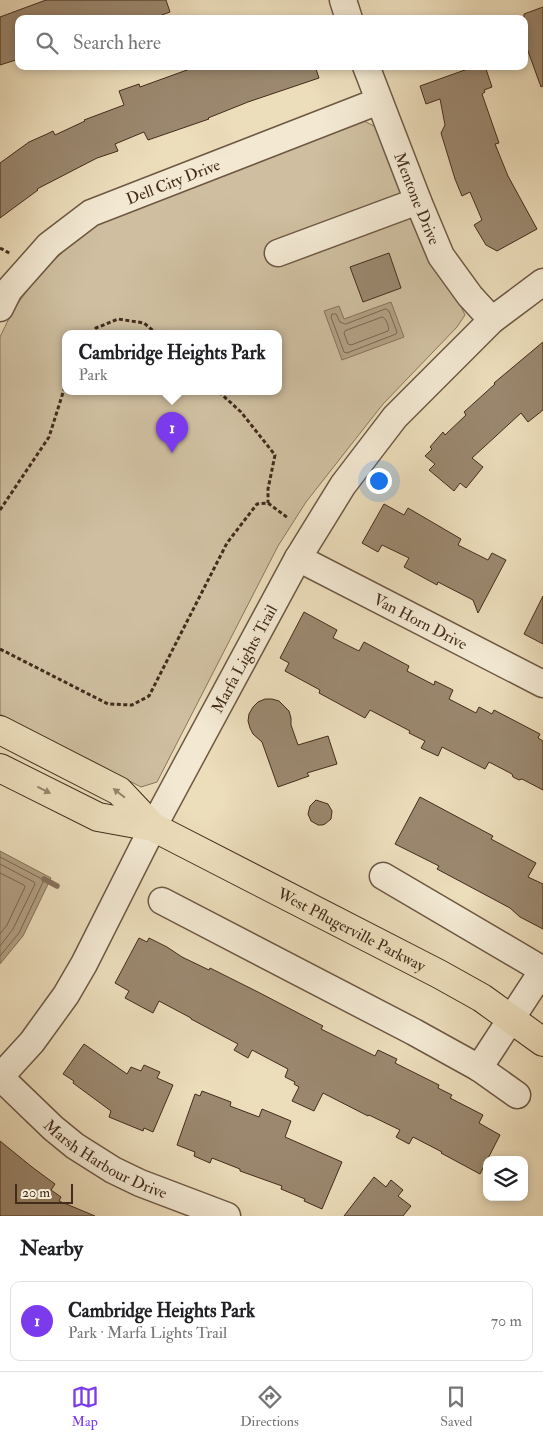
<!DOCTYPE html>
<html lang="en">
<head>
<meta charset="utf-8">
<style>
  :root { --surface:#fff; --page:#f2f2f2; --text:#202124; --muted:#757577; --line:#e0e0e0; --accent:#7c3aed }
  body { margin:0; font-family:"IM FELL Double Pica",serif; background:var(--page); color:var(--text) }
  .controls { position:absolute; right:15px; bottom:15px; display:grid; overflow:hidden; border-radius:10px; box-shadow:0 2px 8px #0003 }
  .controls button { width:45px; height:45px; display:grid; place-items:center; padding:0; border:0; border-bottom:1px solid var(--line); background:var(--surface); color:var(--text); font:25px sans-serif }
  .scale { position:absolute; left:15px; bottom:12px; width:58px; box-sizing:border-box; padding-left:5px; border:2px solid #442c1c; border-top:0; font-size:14px; line-height:18px; white-space:nowrap; color:#442c1c; -webkit-text-stroke:4px #f3e9d3; paint-order:stroke }
  .you { position:absolute; left:378px; top:480px; width:18px; height:18px; margin:-12px; border:4px solid #fff; border-radius:50%; background:#1a73e8; box-shadow:0 0 0 8px #1a73e833 }
  .badge { display:grid; place-items:center; width:32px; height:32px; border-radius:50%; background:var(--accent); color:#fff; font-size:16px; font-weight:700 }
  .pin { position:absolute; translate:-50% -41px; filter:drop-shadow(0 1px 2px #0008) }
  .pin::after { content:''; position:absolute; top:26px; width:18px; height:15px; background:inherit; clip-path:polygon(0 0,100% 0,50% 100%) }
  .popup { position:absolute; left:62px; top:330px; width:220px; height:65px; box-sizing:border-box; display:grid; place-content:center; border-radius:10px; background:var(--surface); filter:drop-shadow(0 1px 4px #0005); font-size:16px; white-space:nowrap; color:var(--muted) }
  .popup b { font-size:19px; color:var(--text) }
  .popup::after { content:''; position:absolute; left:50%; top:100%; margin-left:-10px; border:10px solid transparent; border-top-color:var(--surface) }
  .list { margin:0; padding:0; list-style:none }
  h2 { display:flex; justify-content:space-between; align-items:center; height:65px; margin:0; padding:0 20px; font-size:21px }
  h2 small { font-size:16px; font-weight:400; color:var(--muted) }
  .list li { display:grid; grid-template-columns:32px 1fr auto; gap:15px; align-items:center; box-sizing:border-box; height:80px; margin:0 10px 10px; padding:0 10px; border:1px solid var(--line); border-radius:10px }
  .list b { display:block; font-size:19px; white-space:nowrap }
  .list p { margin:0; font-size:16px; white-space:nowrap; color:var(--muted) }
  .list em { font-size:16px; font-style:normal; color:var(--muted) }
  .icon { flex:none; width:28px; height:28px; fill:none; stroke:currentColor; stroke-width:2; stroke-linecap:round; stroke-linejoin:round }
  .map { position:relative; flex:none; width:543px; height:1216px; overflow:hidden }
  .search { position:absolute; background:var(--surface); box-shadow:0 2px 8px #0003; left:15px; right:15px; top:15px; height:55px; display:flex; align-items:center; gap:12px; box-sizing:border-box; padding:0 18px; border-radius:10px; color:var(--muted); font-size:19px }
  .sheet { height:155px; background:var(--surface) }
  nav { display:flex; justify-content:space-around; align-items:center; box-sizing:border-box; height:70px; border-top:1px solid var(--line); background:var(--surface); font-size:14px; color:var(--muted) }
  nav a { display:grid; justify-items:center; gap:2px }
  nav .on { color:var(--accent) }
  .map>svg:first-child { display:block }
</style>
</head>
<body>
<div class="map">
<svg width="543" height="1216" viewBox="0 0 543 1216">
  <rect width="100%" height="100%" fill="#ecddbb"/>
  <filter id="stains"><feTurbulence type="fractalNoise" baseFrequency=".004" numOctaves="4"/><feColorMatrix values="0 0 0 0 .2 0 0 0 0 .09 0 0 0 0 .02 0 0 0 .5 -.17"/></filter>
  <radialGradient id="worn" r=".72"><stop offset=".6" stop-color="#630" stop-opacity="0"/><stop offset="1" stop-color="#630" stop-opacity=".3"/></radialGradient>
  <path fill="#cfbfa0" stroke="#8a765e" fill-rule="evenodd" d="M362,120L378,128L465,315L457,327L383,404L306,502L278,546L157,782L141,787L0,714V337L14,308L44,269L83,234L117,212ZM66,334H278V392H66Z"/>
  <g fill="#b3a185" stroke="#87725b">
    <polygon points="391,302 404,337 342,360 324,311 339,306 344,319"/>
    <polygon points="0,851 51,878 23,936 0,964"/>
  </g>
  <g fill="none" stroke-linecap="round" stroke-linejoin="round">
    <g stroke="#7c6650" stroke-width="1">
      <polygon points="386,309 389,311 397,332 396,334 347,353 344,352 331,317 332,314 336,314 340,322 345,324"/>
      <path d="M383,317C386,319 390,327 388,331L351,345L348,344L344,333L345,331Z"/>
      <polyline points="0,857 42,879 43,882 19,933 0,956"/>
      <polyline points="0,864 34,882 35,884 13,929 0,946"/>
      <polyline points="0,873 24,885 25,887 7,925 0,934"/>
    </g>
    <polyline stroke="#87725b" stroke-width="5.5" points="44,879 57,886"/>
  </g>
  <g fill="#9b886f" stroke="#442c1c">
    <polygon points="46,0 166,0 170,12 151,19 19,19 19,59 0,65 0,17"/>
    <polygon points="543,7 543,86 541,87 524,40 524,14"/>
    <polygon points="198,66 315,66 319,78 248,102 208,118 209,119 148,140 144,132 115,144 118,151 97,158 37,189 38,190 0,218 0,163 29,142 47,134 53,131 55,135 85,121 84,120 124,105 119,91 139,84 140,87"/>
    <polygon points="476,66 485,66 492,87 484,90 485,92 482,94 499,143 495,144 508,176 537,229 497,251 486,245 474,225 482,220 470,192 462,196 455,179 441,133 445,125 440,99 426,104 420,86"/>
    <polygon points="389,253 401,288 363,302 350,267"/>
    <polygon points="543,342 543,410 528,422 521,413 472,458 483,467 466,488 460,483 454,491 429,470 435,464 425,456 432,449 430,447 443,432 445,435 466,415 464,412 495,384 494,383"/>
    <polygon points="384,504 404,515 408,508 461,539 458,545 488,560 492,553 506,560 478,613 473,600 438,582 437,585 404,567 409,558 382,545 378,552 362,543"/>
    <polygon points="543,596 543,644 524,634"/>
    <polygon points="304,612 337,630 333,638 359,651 364,642 409,666 407,671 434,685 435,681 453,690 449,699 476,713 479,707 492,714 494,710 540,734 538,738 543,741 543,790 522,779 519,780 513,777 512,774 489,762 485,769 442,747 438,756 421,748 425,741 409,733 410,731 370,710 365,718 319,693 320,690 285,671 289,663 280,658"/>
    <polygon points="265,699 272,699 279,701 289,711 291,718 291,725 298,745 328,736 337,764 307,773 309,776 278,787 262,742 253,734 250,728 248,721 249,714 253,707 258,702"/>
    <polygon points="420,797 493,836 491,839 536,863 528,877 543,884 543,929 520,917 510,908 437,869 439,866 395,844"/>
    <polygon points="316,800 328,804 332,811 331,819 325,824 322,825 318,825 311,821 308,814 310,806"/>
    <polygon points="139,938 147,942 149,938 167,947 182,957 209,970 210,968 258,992 323,1026 321,1029 375,1056 378,1050 397,1059 395,1063 439,1085 438,1088 452,1095 450,1098 483,1115 479,1123 500,1135 480,1174 441,1153 442,1152 413,1137 409,1144 396,1137 400,1130 369,1115 368,1116 323,1093 314,1111 292,1101 299,1087 294,1084 295,1082 285,1077 288,1069 252,1050 248,1058 234,1050 238,1044 191,1019 191,1018 159,1001 153,1013 125,998 129,991 115,983"/>
    <polygon points="84,1044 127,1074 131,1067 141,1071 144,1065 160,1072 157,1078 173,1085 153,1132 144,1128 143,1131 109,1117 111,1111 73,1083 74,1081 63,1074"/>
    <polygon points="202,1091 231,1102 230,1106 259,1117 262,1109 291,1121 285,1137 342,1162 322,1209 304,1201 305,1199 281,1189 282,1186 240,1171 240,1169 212,1158 210,1163 194,1156 195,1152 177,1145 195,1094 200,1096"/>
    <polygon points="0,1141 32,1167 55,1184 51,1190 61,1197 59,1201 95,1216 0,1216"/>
    <polygon points="374,1177 386,1187 391,1180 403,1190 398,1196 411,1206 403,1216 344,1216"/>
  </g>
  <g fill="none" stroke-linecap="round" stroke-linejoin="round">
    <g stroke="#6e5844" stroke-width="29">
      <g id="minor">
        <polyline points="343,0 349,19"/>
        <path id="s1" d="M366,66L418,201L441,256L470,296L492,320"/>
        <polyline points="278,253 418,201"/>
        <path id="s2" d="M0,308L9,290L49,245L91,213L379,101"/>
        <path id="s3" d="M298,558L543,684"/>
        <polyline points="383,876 543,970 479,1068"/>
        <polyline points="162,901 414,1032 479,1068 517,1095"/>
        <path id="s4" d="M0,1077L32,1042L66,995L84,964L153,827L298,558L343,485L395,417L492,320L543,282"/>
        <path id="s5" d="M0,1077L53,1128L75,1146L113,1170L140,1183L227,1216"/>
      </g>
    </g>
    <g stroke="#442c1c" stroke-width="30">
      <g id="major">
        <polyline points="0,730 119,791 153,827"/>
        <path id="s6" d="M0,768L98,817L153,827L439,974L482,998L543,1042"/>
      </g>
    </g>
    <g stroke="#442c1c" stroke-width="3" stroke-dasharray="4 2.5" stroke-linecap="butt">
      <polyline points="0,248 11,254"/>
      <polyline points="91,334 96,328 118,319 144,323 157,334"/>
      <polyline points="219,392 241,412 275,455 268,489 268,503"/>
      <polyline points="0,510 49,437 66,383"/>
      <polyline points="0,649 108,704 132,705 149,696 227,543 257,504 268,503 288,518"/>
    </g>
    <use href="#minor" stroke="#f3e9d3" stroke-width="26"/>
    <use href="#major" stroke="#ecddbb" stroke-width="28"/>
  </g>
  <defs><path id="oneway-solid" d="M-6-.8H1V-3.2L6.5 0L1 3.2V.8H-6Z" transform="scale(1.25)"/></defs>
  <g fill="#98846c">
    <use href="#oneway-solid" transform="translate(44 790) rotate(27)"/>
    <use href="#oneway-solid" transform="translate(119 793) rotate(-142)"/>
  </g>
  <g text-anchor="middle" stroke-width="4" stroke-linejoin="round" paint-order="stroke">
    <g font-size="16" fill="#442c1c" stroke="#f3e9d3">
      <text dy="6" stroke="none"><textPath href="#s2" startOffset="221">Dell City Drive</textPath></text>
      <text dy="6" stroke="none"><textPath href="#s1" startOffset="142">Mentone Drive</textPath></text>
      <text dy="6" stroke="none"><textPath href="#s3" startOffset="138">Van Horn Drive</textPath></text>
      <text dy="6" stroke="none"><textPath href="#s4" startOffset="486">Marfa Lights Trail</textPath></text>
      <text dy="6" stroke="none"><textPath href="#s6" startOffset="389">West Pflugerville Parkway</textPath></text>
      <text dy="6" stroke="none"><textPath href="#s5" startOffset="135">Marsh Harbour Drive</textPath></text>
    </g>
  </g>
  <rect width="100%" height="100%" filter="url(#stains)"/>
  <rect width="100%" height="100%" fill="url(#worn)"/>
</svg>
<div class="controls">
<button><svg class="icon" aria-label="layers" viewBox="0 0 24 24"><path d="M12 4l9 5-9 5-9-5zM3 14l9 5 9-5"/></svg></button>
</div>
<div class="scale">20 m</div>
<div class="you"></div>
<div class="pin badge" style="left:172px;top:453px">1</div>
<div class="popup"><b>Cambridge Heights Park</b>Park</div>
<div class="search"><svg class="icon" aria-label="search" viewBox="0 0 24 24"><circle cx="10" cy="10" r="6"/><path d="M15 15l6 6"/></svg>Search here</div>
</div>
<section class="sheet">
<h2>Nearby<small></small></h2>
<ul class="list">
<li><span class="badge">1</span><div><b>Cambridge Heights Park</b><p>Park · Marfa Lights Trail</p></div><em>70 m</em></li>
</ul>
</section>
<nav>
<a class="on"><svg class="icon" aria-label="map" viewBox="0 0 24 24"><path d="M3 6l6-2 6 2 6-2v14l-6 2-6-2-6 2zM9 4v14M15 6v14"/></svg>Map</a>
<a><svg class="icon" aria-label="directions" viewBox="0 0 24 24"><path d="M12 3l9 9-9 9-9-9zM9 14v-3h6M13 9l2 2-2 2"/></svg>Directions</a>
<a><svg class="icon" aria-label="saved" viewBox="0 0 24 24"><path d="M7 4h10v16l-5-4-5 4z"/></svg>Saved</a>
</nav>
</body>
</html>
